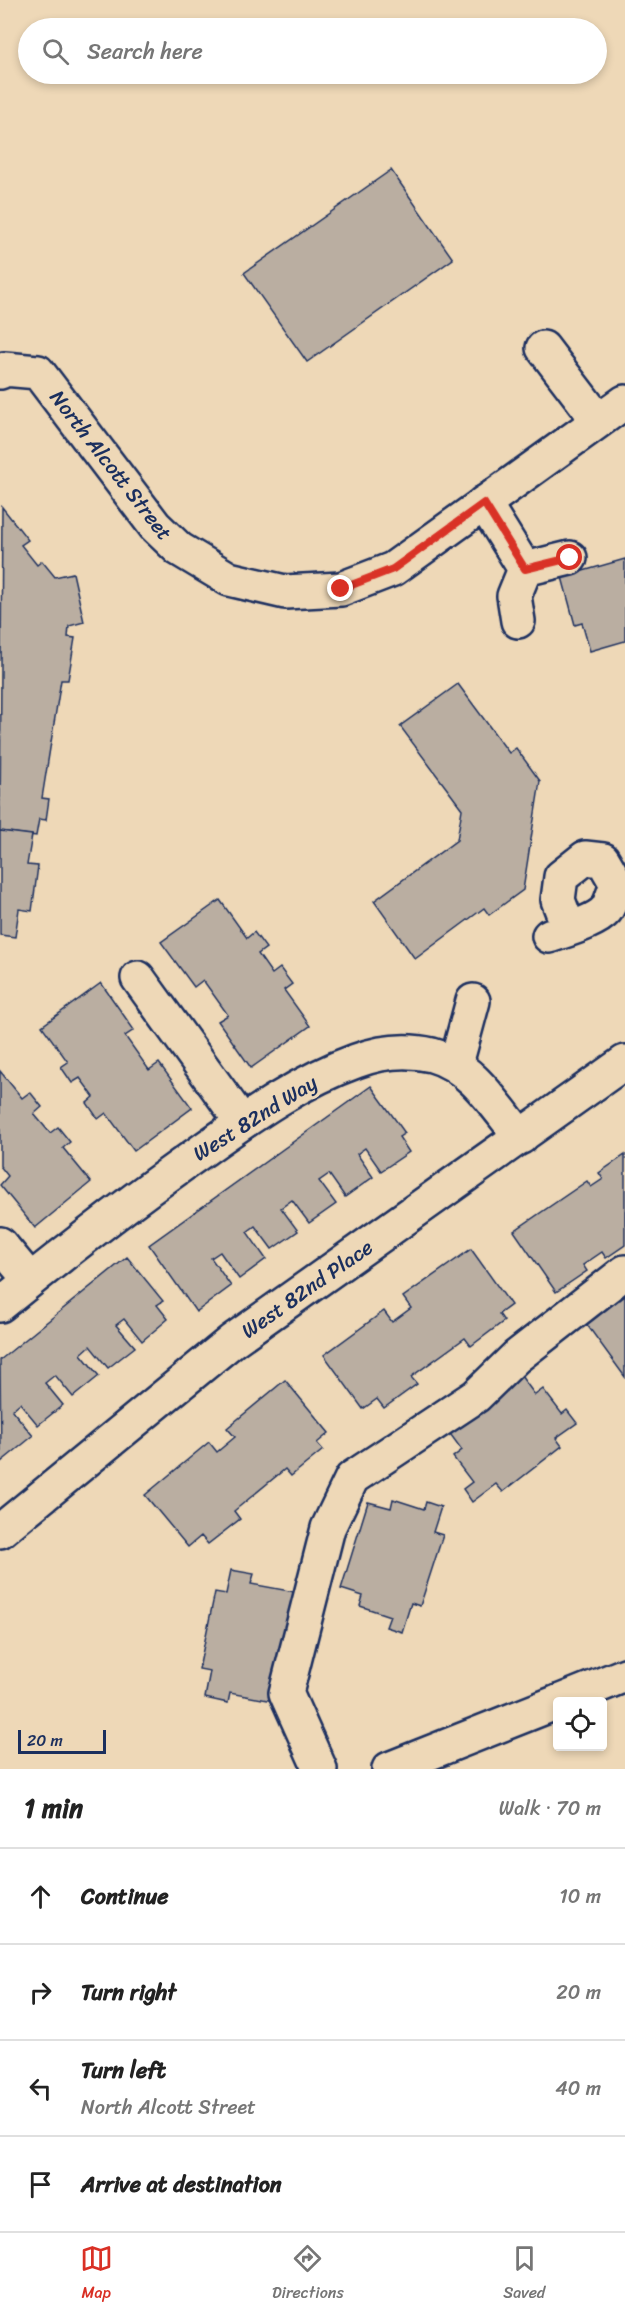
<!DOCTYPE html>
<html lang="en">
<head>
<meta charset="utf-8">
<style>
  :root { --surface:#fff; --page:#f6f6f6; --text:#222; --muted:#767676; --line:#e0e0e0; --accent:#d93025 }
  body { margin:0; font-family:Sriracha,sans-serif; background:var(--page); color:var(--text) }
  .controls { position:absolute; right:18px; bottom:18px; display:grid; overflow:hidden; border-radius:6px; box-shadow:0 3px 9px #0003 }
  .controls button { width:54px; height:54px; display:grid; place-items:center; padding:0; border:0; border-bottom:2px solid var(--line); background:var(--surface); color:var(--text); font:30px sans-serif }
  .scale { position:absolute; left:18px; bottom:15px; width:88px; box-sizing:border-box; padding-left:6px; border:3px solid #1b2f5e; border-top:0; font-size:16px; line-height:21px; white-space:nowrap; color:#1b2f5e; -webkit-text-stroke:4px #eed8b7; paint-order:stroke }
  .stop { position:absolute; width:18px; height:18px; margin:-14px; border:4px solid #d93025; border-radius:50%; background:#fff }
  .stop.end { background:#d93025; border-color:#fff; box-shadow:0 2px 6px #0008 }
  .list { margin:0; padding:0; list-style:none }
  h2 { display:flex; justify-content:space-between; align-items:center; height:78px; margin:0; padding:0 24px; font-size:26px }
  h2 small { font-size:20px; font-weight:400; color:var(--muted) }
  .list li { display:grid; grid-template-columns:39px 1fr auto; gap:18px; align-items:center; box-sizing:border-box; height:96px; padding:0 24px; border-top:2px solid var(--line) }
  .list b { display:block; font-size:22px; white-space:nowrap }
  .list p { margin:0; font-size:20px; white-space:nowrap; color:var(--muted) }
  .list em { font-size:20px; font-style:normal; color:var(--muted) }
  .icon { flex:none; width:33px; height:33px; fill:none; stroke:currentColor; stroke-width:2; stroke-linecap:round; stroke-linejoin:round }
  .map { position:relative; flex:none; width:625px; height:1769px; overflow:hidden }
  .search { position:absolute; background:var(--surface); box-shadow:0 3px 9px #0003; left:18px; right:18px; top:18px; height:66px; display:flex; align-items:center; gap:15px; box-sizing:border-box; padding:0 21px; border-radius:33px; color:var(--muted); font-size:22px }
  .sheet { height:462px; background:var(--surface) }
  nav { display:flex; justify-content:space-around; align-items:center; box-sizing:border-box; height:84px; border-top:2px solid var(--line); background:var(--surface); font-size:16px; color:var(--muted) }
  nav a { display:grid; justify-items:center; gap:3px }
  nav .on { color:var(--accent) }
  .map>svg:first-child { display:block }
</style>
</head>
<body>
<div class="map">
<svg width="625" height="1769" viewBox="0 0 625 1769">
  <rect width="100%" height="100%" fill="#eed8b7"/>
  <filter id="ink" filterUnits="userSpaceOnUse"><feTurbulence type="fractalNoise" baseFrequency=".0167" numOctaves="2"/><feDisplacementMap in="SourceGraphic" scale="12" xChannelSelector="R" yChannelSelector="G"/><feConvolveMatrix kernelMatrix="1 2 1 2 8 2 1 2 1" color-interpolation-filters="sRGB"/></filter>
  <g filter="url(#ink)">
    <g fill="#baaea1" stroke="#1b2f5e" stroke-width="1.5">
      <polygon points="391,170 453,259 307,362 244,273"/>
      <polygon points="2,507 28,540 21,545 37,565 42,561 55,577 73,573 84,622 69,626 68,637 75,638 68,680 61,680 42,798 49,799 46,820 39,819 36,836 0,831"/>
      <polygon points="625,559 625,641 590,651 582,623 575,625 562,577"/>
      <polygon points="458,684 509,753 516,748 540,781 523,890 489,915 484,908 415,959 374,901 457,840 462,809 400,726"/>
      <polygon points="0,831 32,835 27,865 38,866 32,911 19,909 15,937 0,935"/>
      <polygon points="220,900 247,938 254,932 266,948 258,954 272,974 280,968 292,984 284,990 310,1026 251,1068 218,1021 228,1015 203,980 194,987 161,942"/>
      <polygon points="101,983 134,1030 125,1036 149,1070 159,1063 192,1108 134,1151 106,1113 98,1119 87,1103 94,1097 80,1078 72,1083 61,1067 68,1062 42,1026"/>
      <polygon points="0,1071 22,1098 30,1092 42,1107 34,1114 50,1133 58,1127 70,1142 63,1148 91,1182 35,1228 0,1185 8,1176 0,1166"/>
      <polygon points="371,1086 405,1133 399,1137 409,1152 381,1171 365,1148 357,1154 373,1177 345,1197 329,1174 319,1181 336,1204 309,1223 292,1200 281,1208 298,1231 272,1249 255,1226 247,1232 266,1259 239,1279 220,1252 211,1258 231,1286 196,1312 149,1245"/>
      <polygon points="625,1155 625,1245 606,1258 602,1252 583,1265 587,1271 556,1292 514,1231 587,1181 591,1187 603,1179 599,1173"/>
      <polygon points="471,1249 511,1305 499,1314 504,1321 471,1346 465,1338 411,1377 417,1384 384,1408 377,1399 363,1409 324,1355 384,1311 392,1322 411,1308 403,1297"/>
      <polygon points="127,1257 163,1301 157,1305 168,1319 142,1341 124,1319 116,1325 135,1347 108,1368 90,1346 81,1354 99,1376 73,1397 55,1375 45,1383 63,1405 38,1425 20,1403 12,1410 33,1436 1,1462 0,1360"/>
      <polygon points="616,1294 620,1300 625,1296 625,1377 582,1318"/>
      <polygon points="521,1376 535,1395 543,1389 562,1414 567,1410 577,1423 556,1438 562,1446 503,1492 496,1484 472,1502 463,1489 472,1482 453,1457 462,1450 448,1431"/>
      <polygon points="285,1380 329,1433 317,1443 323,1450 291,1476 285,1469 234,1511 240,1519 208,1544 201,1536 188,1547 145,1495 209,1442 217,1452 235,1437 227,1428"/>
      <polygon points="393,1499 424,1509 426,1502 441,1507 433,1532 443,1535 420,1606 411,1603 402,1632 386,1627 390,1616 360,1606 363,1596 341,1589 368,1502 391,1508"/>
      <polygon points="231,1570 254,1574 251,1584 295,1592 273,1701 230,1693 228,1703 205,1698 210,1671 199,1669 215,1592 226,1594"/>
    </g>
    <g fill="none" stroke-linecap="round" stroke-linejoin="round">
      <g stroke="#1b2f5e" stroke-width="38">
        <g id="minor">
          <polyline points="543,348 598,420"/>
          <polyline points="0,372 4,369 38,372 155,526 179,549 229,579 285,592 341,589 393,569 625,402"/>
          <polyline points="484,503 525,569 514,596 518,621"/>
          <polyline points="525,569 570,558"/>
          <path d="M549,936C563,931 596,922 606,910C611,904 614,891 617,884L603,860L585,858L561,877L558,900L569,929"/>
          <polyline points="138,978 242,1122"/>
          <polyline points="456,1064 473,1001"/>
          <polyline points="0,1244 30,1280"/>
          <path d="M0,1305C66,1251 133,1199 203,1150C251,1116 300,1081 356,1061C380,1052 407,1049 432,1055C472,1066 496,1107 521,1137"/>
          <polyline points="0,1531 232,1341 625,1062"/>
          <polyline points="558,1702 625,1675"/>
          <polyline points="320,1769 286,1693 328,1528 352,1478 476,1396 516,1357 625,1272"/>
          <polyline points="389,1769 558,1702"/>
        </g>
      </g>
      <use href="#minor" stroke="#eed8b7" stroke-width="33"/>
    </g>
  </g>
  <g fill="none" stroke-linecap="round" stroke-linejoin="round" filter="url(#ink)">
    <polyline stroke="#d93025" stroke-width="8" points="341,589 393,569 484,503 525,569 570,558"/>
  </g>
  <g text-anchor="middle" stroke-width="6" stroke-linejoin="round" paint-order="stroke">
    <g font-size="21" fill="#1b2f5e" stroke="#eed8b7">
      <text transform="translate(111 465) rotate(52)" y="7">North Alcott Street</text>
      <text transform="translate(255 1118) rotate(-32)" y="7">West 82nd Way</text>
      <text transform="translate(307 1289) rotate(-35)" y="7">West 82nd Place</text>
    </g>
  </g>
</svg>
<div class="controls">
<button><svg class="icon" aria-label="locate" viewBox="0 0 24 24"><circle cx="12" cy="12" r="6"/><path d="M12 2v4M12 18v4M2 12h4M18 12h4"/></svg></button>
</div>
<div class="scale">20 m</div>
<div class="stop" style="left:570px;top:558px"></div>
<div class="stop end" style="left:341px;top:589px"></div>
<div class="search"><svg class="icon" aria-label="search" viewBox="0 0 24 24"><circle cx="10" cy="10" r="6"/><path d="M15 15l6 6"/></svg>Search here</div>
</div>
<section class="sheet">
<h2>1 min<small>Walk · 70 m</small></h2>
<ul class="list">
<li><svg class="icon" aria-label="ahead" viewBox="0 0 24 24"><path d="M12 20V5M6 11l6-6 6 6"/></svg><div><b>Continue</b></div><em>10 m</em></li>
<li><svg class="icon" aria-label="right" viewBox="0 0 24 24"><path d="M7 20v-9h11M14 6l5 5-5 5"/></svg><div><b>Turn right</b></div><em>20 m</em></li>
<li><svg class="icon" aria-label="left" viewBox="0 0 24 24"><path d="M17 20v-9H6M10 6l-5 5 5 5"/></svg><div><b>Turn left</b><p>North Alcott Street</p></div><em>40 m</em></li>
<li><svg class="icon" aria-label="arrive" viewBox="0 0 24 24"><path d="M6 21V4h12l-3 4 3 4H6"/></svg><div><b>Arrive at destination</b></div></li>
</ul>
</section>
<nav>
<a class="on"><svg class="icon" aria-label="map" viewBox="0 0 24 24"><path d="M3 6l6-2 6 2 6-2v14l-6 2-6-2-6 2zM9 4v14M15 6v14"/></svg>Map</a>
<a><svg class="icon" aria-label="directions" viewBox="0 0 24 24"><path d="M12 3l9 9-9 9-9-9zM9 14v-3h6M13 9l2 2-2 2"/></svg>Directions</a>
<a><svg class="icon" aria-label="saved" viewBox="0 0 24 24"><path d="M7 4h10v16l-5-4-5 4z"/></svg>Saved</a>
</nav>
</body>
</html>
